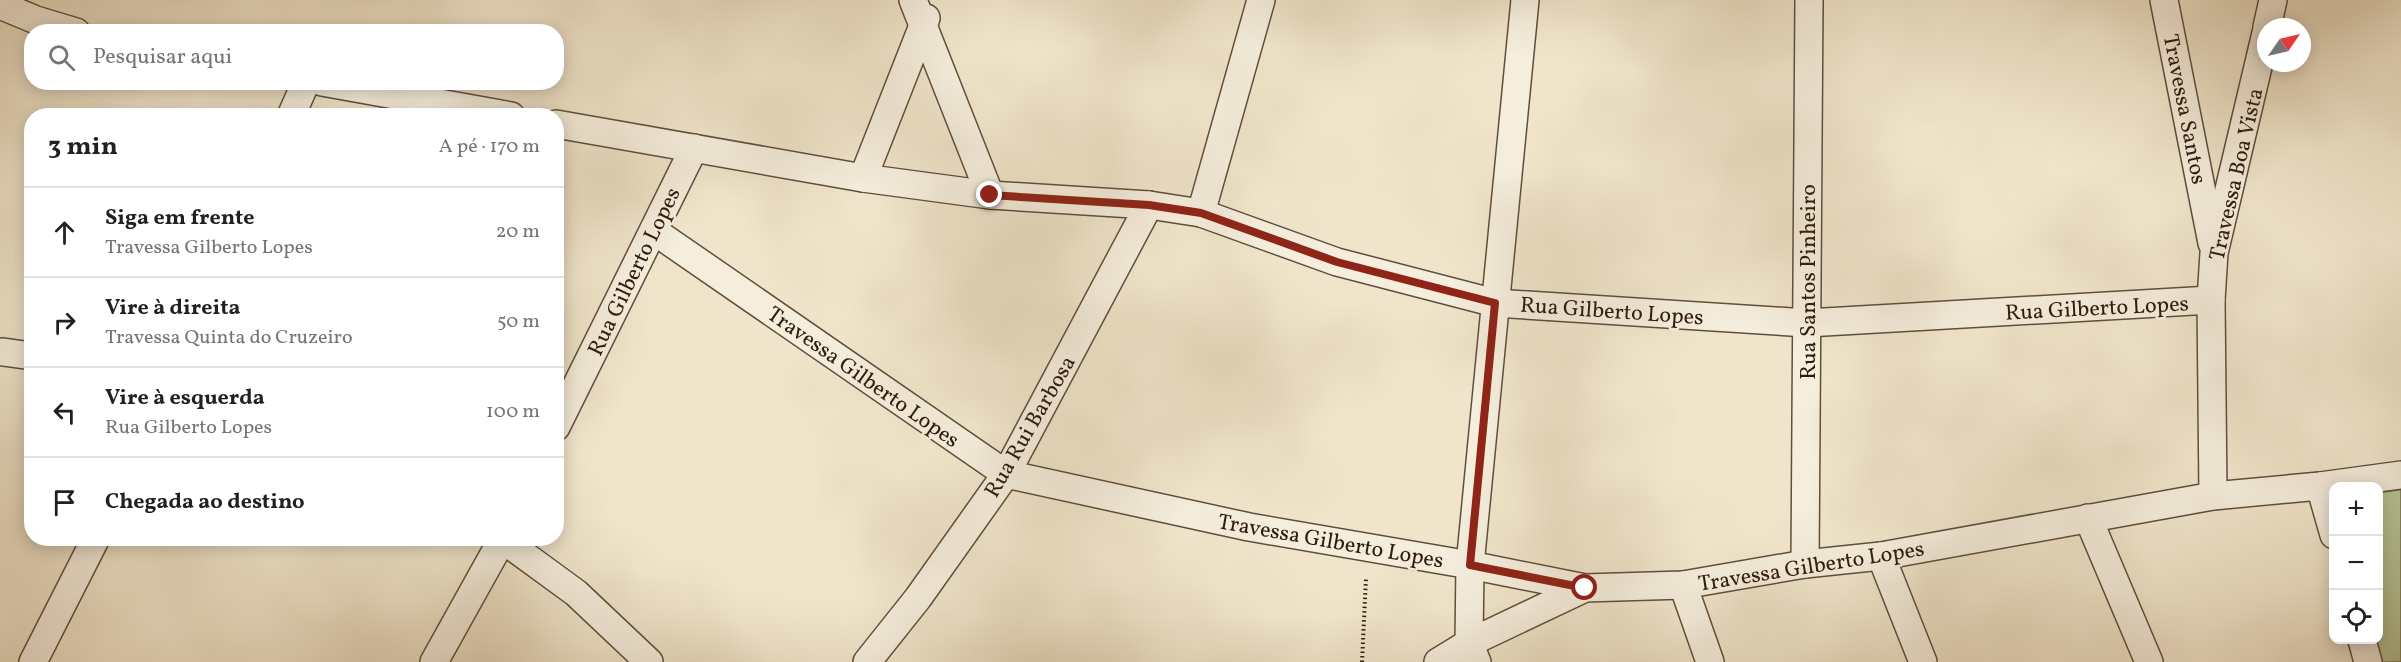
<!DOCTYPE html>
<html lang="pt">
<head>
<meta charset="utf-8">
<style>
  :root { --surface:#fff; --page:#f2f2f2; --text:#202124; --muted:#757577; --line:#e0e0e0 }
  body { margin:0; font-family:Vollkorn,serif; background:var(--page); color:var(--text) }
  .controls { position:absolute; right:18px; bottom:18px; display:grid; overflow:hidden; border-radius:12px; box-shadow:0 3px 15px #0003 }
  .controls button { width:54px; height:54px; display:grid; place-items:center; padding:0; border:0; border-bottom:2px solid var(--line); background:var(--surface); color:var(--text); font:30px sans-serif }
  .compass { position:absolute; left:2257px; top:18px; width:54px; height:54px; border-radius:50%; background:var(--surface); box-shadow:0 3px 15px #0003; rotate:56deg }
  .stop { position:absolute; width:18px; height:18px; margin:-14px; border:4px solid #8f2418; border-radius:50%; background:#fff }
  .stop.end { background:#8f2418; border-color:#fff; box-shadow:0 2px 6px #0008 }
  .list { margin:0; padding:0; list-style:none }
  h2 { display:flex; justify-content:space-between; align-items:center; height:78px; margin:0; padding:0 24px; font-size:26px }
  h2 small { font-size:20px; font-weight:400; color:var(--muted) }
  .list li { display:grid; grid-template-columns:39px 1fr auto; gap:18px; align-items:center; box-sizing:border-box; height:90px; padding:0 24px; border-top:2px solid var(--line) }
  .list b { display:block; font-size:22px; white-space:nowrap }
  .list p { margin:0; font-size:20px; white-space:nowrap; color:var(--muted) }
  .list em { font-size:20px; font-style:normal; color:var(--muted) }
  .icon { flex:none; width:33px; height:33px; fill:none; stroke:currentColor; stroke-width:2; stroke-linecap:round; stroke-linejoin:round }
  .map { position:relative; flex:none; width:2401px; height:662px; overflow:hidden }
  .search { position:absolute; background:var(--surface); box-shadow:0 3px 15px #0003; left:24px; top:24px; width:540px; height:66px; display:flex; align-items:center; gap:15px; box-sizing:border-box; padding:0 21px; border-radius:24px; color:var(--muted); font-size:22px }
  .panel { position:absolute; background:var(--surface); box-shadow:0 3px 15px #0003; left:24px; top:108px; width:540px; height:438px; border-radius:24px }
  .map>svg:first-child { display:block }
</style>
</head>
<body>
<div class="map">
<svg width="2401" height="662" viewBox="0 0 2401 662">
  <rect width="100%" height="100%" fill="#f0e5cb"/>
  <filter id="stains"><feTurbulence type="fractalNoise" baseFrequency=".00333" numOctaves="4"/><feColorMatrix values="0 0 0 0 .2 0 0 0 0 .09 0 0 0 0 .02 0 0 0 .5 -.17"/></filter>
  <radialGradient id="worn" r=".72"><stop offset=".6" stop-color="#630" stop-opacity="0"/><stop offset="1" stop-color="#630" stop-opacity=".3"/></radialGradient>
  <polygon fill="#b8c598" stroke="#747052" stroke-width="1.5" points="2401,485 2401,662 2377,662 2371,640 2378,640 2379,489"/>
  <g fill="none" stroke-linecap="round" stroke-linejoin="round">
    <g stroke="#604e3c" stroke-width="30">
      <g id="minor">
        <polyline points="913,0 990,195"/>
        <polyline points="2164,0 2212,243"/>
        <polyline points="0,5 36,20 76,32"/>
        <polyline points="2267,27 2273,0"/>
        <polyline points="322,82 511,116"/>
        <polyline points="291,116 306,82"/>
        <polyline points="556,124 863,178 990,195 1149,205 1201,213 1337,262 1495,303 1807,323 2211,300"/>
        <polyline points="863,178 926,18"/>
        <polyline points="1201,213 1261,0"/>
        <polyline points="654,231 1006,474 1249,527 1470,565 1585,588 1683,585 1805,564 1881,556 2213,496 2320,486 2401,475"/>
        <polyline points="3,352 32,356"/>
        <polyline points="556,427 694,148"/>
        <polyline points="2320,486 2334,535"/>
        <polyline points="2213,496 2211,300 2214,253 2266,33"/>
        <polyline points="2088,518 2149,662"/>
        <polyline points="502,539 576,593 649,662"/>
        <polyline points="1881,556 1923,662"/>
        <polyline points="1805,564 1809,0"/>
        <polyline points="1683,585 1710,662"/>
        <polyline points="2362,640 2368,662"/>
        <polyline points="33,662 96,538"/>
        <polyline points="434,662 503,538"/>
        <polyline points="867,662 918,598 1006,474 1149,205"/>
        <polyline points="1438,662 1469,643 1585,588"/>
        <polyline points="1477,662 1469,643 1470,565 1525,0"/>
      </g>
    </g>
    <polyline stroke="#301b0d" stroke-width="4" stroke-dasharray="1.5 3" stroke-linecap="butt" points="1362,662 1366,578"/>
    <use href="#minor" stroke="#f5eedd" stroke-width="27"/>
  </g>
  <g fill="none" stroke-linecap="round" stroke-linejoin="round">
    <polyline stroke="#8f2418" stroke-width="8" points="990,195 1149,205 1201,213 1337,262 1495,303 1470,565 1585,588"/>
  </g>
  <g text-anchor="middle" stroke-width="5" stroke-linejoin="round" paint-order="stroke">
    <g font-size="22" fill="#301b0d" stroke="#f5eedd">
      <text transform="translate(2186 109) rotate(79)" y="8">Travessa Santos</text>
      <text transform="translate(2235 174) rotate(-77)" y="8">Travessa Boa Vista</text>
      <text transform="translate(633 271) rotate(-64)" y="8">Rua Gilberto Lopes</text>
      <text transform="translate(1807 282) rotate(-90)" y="8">Rua Santos Pinheiro</text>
      <text transform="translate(2097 307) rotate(-3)" y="8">Rua Gilberto Lopes</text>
      <text transform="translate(1612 310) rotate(4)" y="8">Rua Gilberto Lopes</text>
      <text transform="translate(864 376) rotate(35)" y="8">Travessa Gilberto Lopes</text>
      <text transform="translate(1029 426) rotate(-60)" y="8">Rua Rui Barbosa</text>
      <text transform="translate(1331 540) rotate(10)" y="8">Travessa Gilberto Lopes</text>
      <text transform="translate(1811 565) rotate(-9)" y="8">Travessa Gilberto Lopes</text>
    </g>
  </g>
  <rect width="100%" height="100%" filter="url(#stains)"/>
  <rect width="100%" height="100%" fill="url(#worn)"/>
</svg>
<div class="controls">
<button>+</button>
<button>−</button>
<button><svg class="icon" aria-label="locate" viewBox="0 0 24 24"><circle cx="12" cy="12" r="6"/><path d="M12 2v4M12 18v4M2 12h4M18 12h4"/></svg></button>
</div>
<svg class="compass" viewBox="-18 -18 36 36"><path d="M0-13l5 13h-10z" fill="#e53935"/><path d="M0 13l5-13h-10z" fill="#757577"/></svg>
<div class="stop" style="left:1585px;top:588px"></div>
<div class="stop end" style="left:990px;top:195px"></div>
<div class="search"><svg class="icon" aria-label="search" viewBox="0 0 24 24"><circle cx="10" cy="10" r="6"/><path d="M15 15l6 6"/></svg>Pesquisar aqui</div>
<section class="panel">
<h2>3 min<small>A pé · 170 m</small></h2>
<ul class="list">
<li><svg class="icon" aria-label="ahead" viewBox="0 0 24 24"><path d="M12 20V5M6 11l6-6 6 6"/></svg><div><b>Siga em frente</b><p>Travessa Gilberto Lopes</p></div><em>20 m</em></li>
<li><svg class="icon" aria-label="right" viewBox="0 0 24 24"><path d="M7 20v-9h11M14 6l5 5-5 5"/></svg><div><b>Vire à direita</b><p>Travessa Quinta do Cruzeiro</p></div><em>50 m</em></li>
<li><svg class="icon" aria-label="left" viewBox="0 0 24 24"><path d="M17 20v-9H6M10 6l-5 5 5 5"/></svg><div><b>Vire à esquerda</b><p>Rua Gilberto Lopes</p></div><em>100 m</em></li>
<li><svg class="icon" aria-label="arrive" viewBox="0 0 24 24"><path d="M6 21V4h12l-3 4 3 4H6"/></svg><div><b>Chegada ao destino</b></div></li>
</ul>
</section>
</div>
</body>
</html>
